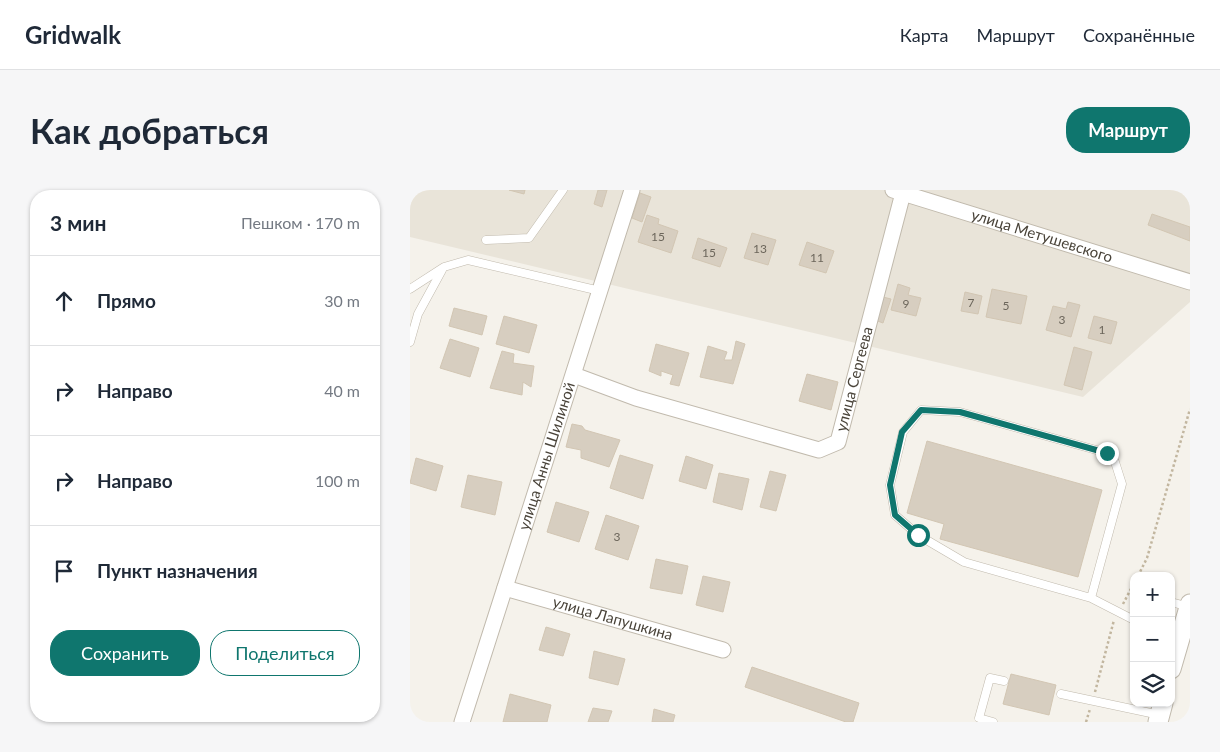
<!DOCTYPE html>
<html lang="ru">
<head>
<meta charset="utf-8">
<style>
  :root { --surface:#fff; --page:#f6f6f7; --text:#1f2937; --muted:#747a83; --line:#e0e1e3; --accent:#0f766e }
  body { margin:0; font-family:Lato,sans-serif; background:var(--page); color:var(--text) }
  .controls { position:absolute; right:15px; bottom:15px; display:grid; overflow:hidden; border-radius:10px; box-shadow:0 1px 4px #0004 }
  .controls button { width:45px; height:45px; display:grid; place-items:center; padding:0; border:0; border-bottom:1px solid var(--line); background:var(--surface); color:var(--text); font:25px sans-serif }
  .stop { position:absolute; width:15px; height:15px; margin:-11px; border:4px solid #0f766e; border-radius:50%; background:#fff }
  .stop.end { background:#0f766e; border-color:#fff; box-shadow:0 1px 5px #0008 }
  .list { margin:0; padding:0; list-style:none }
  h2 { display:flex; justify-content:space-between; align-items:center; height:65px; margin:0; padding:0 20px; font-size:21px }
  h2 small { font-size:16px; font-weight:400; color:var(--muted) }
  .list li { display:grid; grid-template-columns:32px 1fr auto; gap:15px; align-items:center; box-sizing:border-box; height:90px; padding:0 20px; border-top:1px solid var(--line) }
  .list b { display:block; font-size:19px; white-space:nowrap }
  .list em { font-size:16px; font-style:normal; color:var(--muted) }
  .actions { display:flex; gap:10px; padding:15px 20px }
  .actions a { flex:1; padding:11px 0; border:1px solid var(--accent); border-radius:20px; text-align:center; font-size:18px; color:var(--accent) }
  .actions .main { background:var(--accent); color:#fff }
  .icon { flex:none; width:28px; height:28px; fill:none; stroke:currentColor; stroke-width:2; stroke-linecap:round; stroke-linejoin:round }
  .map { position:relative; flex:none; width:780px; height:532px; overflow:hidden; border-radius:20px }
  header { display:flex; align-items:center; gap:30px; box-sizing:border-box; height:70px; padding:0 25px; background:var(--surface); border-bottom:1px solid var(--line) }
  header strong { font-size:24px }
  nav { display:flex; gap:28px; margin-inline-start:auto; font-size:18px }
  .intro { display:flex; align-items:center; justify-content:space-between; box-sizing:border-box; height:120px; padding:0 30px }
  h1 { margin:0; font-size:35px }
  .button { padding:12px 22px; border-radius:20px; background:var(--accent); color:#fff; font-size:18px; font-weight:700 }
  main { display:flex; gap:30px; padding:0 30px }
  aside { flex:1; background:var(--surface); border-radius:20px; box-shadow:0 1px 4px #0004 }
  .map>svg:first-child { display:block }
</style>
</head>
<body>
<header>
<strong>Gridwalk</strong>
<nav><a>Карта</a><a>Маршрут</a><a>Сохранённые</a></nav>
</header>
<div class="intro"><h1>Как добраться</h1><a class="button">Маршрут</a></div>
<main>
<aside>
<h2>3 мин<small>Пешком · 170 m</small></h2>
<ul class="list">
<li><svg class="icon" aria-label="ahead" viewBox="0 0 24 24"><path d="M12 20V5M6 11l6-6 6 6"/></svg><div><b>Прямо</b></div><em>30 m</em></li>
<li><svg class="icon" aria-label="right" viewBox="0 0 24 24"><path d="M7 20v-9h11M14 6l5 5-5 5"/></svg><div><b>Направо</b></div><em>40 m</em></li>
<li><svg class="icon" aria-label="right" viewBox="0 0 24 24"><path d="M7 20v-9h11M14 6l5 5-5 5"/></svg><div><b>Направо</b></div><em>100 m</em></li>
<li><svg class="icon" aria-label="arrive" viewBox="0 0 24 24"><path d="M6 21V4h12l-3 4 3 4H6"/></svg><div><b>Пункт назначения</b></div></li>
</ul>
<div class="actions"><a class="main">Сохранить</a><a>Поделиться</a></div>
</aside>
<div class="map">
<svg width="780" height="532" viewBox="0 0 780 532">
  <rect width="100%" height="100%" fill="#f5f2eb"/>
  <polygon fill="#e9e4d9" points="0,0 780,0 780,112 673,207 0,47"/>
  <g fill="#d7cec0" stroke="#d2c6b3">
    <polygon points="99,0 115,0 114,4"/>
    <polygon points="188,0 197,0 192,17 184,14"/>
    <polygon points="230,3 241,7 232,32 222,28"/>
    <polygon points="742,24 780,37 780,51 738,35"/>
    <polygon points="237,25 249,29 248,34 268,41 261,63 228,52"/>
    <polygon points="342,43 366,50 358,75 334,68"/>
    <polygon points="288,48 317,58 310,77 282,68"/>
    <polygon points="397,52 424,61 416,83 389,75"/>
    <polygon points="488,94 500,98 498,105 511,108 506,126 481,120"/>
    <polygon points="582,99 617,106 611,134 576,127"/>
    <polygon points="555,102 572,106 568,124 551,121"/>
    <polygon points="469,106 481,109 473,133 462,129"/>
    <polygon points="658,112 670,115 661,147 636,140 643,116 656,119"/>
    <polygon points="44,118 77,126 72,145 39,136"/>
    <polygon points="94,126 127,135 119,163 86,154"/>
    <polygon points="684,126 707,132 701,154 678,148"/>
    <polygon points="40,149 69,158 60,187 30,178"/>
    <polygon points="326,151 335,154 323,194 290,187 298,156 317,162 314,170 322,170"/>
    <polygon points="246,154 279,163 269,196 260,194 263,185 251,181 251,186 239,181"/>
    <polygon points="664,157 682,162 672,200 654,195"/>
    <polygon points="92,161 104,164 103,173 124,176 121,197 113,192 112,205 80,198"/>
    <polygon points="397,184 428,192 421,220 389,211"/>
    <polygon points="162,234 172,236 175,240 210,250 199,277 171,268 171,260 156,257"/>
    <polygon points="517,251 692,300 668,387 530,349 534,334 497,323"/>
    <polygon points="210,265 243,275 233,309 200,298"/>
    <polygon points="276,266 303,275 296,299 269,291"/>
    <polygon points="6,268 33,276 26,301 0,293"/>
    <polygon points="360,281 376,285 366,321 350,317"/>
    <polygon points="309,283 339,289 332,320 303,312"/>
    <polygon points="58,285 92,292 85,325 51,317"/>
    <polygon points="146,312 179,322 169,352 137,342"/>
    <polygon points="196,325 229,336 218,370 185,359"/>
    <polygon points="246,369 278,376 272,404 240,398"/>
    <polygon points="293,386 320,392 313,422 286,415"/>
    <polygon points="136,437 160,444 153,466 129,460"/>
    <polygon points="184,461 215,469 208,495 179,488"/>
    <polygon points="342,477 449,513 443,532 436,532 335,497"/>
    <polygon points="601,484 646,495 639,525 593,514"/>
    <polygon points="100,504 141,515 137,532 93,532"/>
    <polygon points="183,518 202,521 198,532 178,532"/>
    <polygon points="244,519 265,525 263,532 242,532"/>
  </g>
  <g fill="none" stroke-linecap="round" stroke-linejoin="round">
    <g stroke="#c1baad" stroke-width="9">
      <g id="service">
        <polyline points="76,50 119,48 153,0"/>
        <polyline points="0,99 34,77 58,70 190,101"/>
        <polyline points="0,152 8,124 32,80"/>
        <polyline points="681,408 712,294 705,272 697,263 550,222 511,220 493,242 480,295 485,325 508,345 554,372 681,408 724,430"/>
        <polyline points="761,412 779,417"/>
        <polyline points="651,504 750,525"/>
        <polyline points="583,532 569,528 580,488 594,491"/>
      </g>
    </g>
    <g stroke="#c1baad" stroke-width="17">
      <g id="minor">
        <path id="s1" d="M483,0L780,92"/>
        <path id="s2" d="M164,185L226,208L409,260L428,252L493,3"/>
        <path id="s3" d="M95,398L313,460"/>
        <path id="s4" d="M52,532L222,0"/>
      </g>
    </g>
    <g stroke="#c1baad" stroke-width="21">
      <g id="tertiary">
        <polyline points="761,479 780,414"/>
        <polyline points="748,532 753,513"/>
      </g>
    </g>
    <g stroke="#c2b69f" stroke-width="2.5" stroke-dasharray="2.5 2.5" stroke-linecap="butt">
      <polyline points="728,386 737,368 780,219"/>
      <polyline points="713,414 724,393"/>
      <polyline points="685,502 704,430"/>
      <polyline points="676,532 680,519"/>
    </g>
    <use href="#service" stroke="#fff" stroke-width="8"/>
    <use href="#minor" stroke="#fff" stroke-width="15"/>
    <use href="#tertiary" stroke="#fff" stroke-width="19"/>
  </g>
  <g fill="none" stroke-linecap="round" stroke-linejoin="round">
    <polyline stroke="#0f766e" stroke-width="6" points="508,345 485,325 480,295 492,242 511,220 550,222 697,263"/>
  </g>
  <g text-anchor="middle" stroke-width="4" stroke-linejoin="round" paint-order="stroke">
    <g font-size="12" fill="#6c665b">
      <text x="248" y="51">15</text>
      <text x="350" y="63">13</text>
      <text x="299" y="67">15</text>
      <text x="407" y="72">11</text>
      <text x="561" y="117">7</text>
      <text x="496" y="118">9</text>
      <text x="596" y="120">5</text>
      <text x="652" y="134">3</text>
      <text x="692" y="144">1</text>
      <text x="207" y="351">3</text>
    </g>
    <g font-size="15" fill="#494339" stroke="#fff">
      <text dy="5" stroke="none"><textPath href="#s1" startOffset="156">улица Метушевского</textPath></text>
      <text dy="5" stroke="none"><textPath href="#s2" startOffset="342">улица Сергеева</textPath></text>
      <text dy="5" stroke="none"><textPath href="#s4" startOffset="279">улица Анны Шилиной</textPath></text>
      <text dy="5" stroke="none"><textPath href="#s3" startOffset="112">улица Лапушкина</textPath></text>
    </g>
  </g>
</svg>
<div class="controls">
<button>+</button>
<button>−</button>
<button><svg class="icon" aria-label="layers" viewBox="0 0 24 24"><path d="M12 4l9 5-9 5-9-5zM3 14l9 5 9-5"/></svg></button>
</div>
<div class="stop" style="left:508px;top:345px"></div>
<div class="stop end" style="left:697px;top:263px"></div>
</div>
</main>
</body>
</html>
